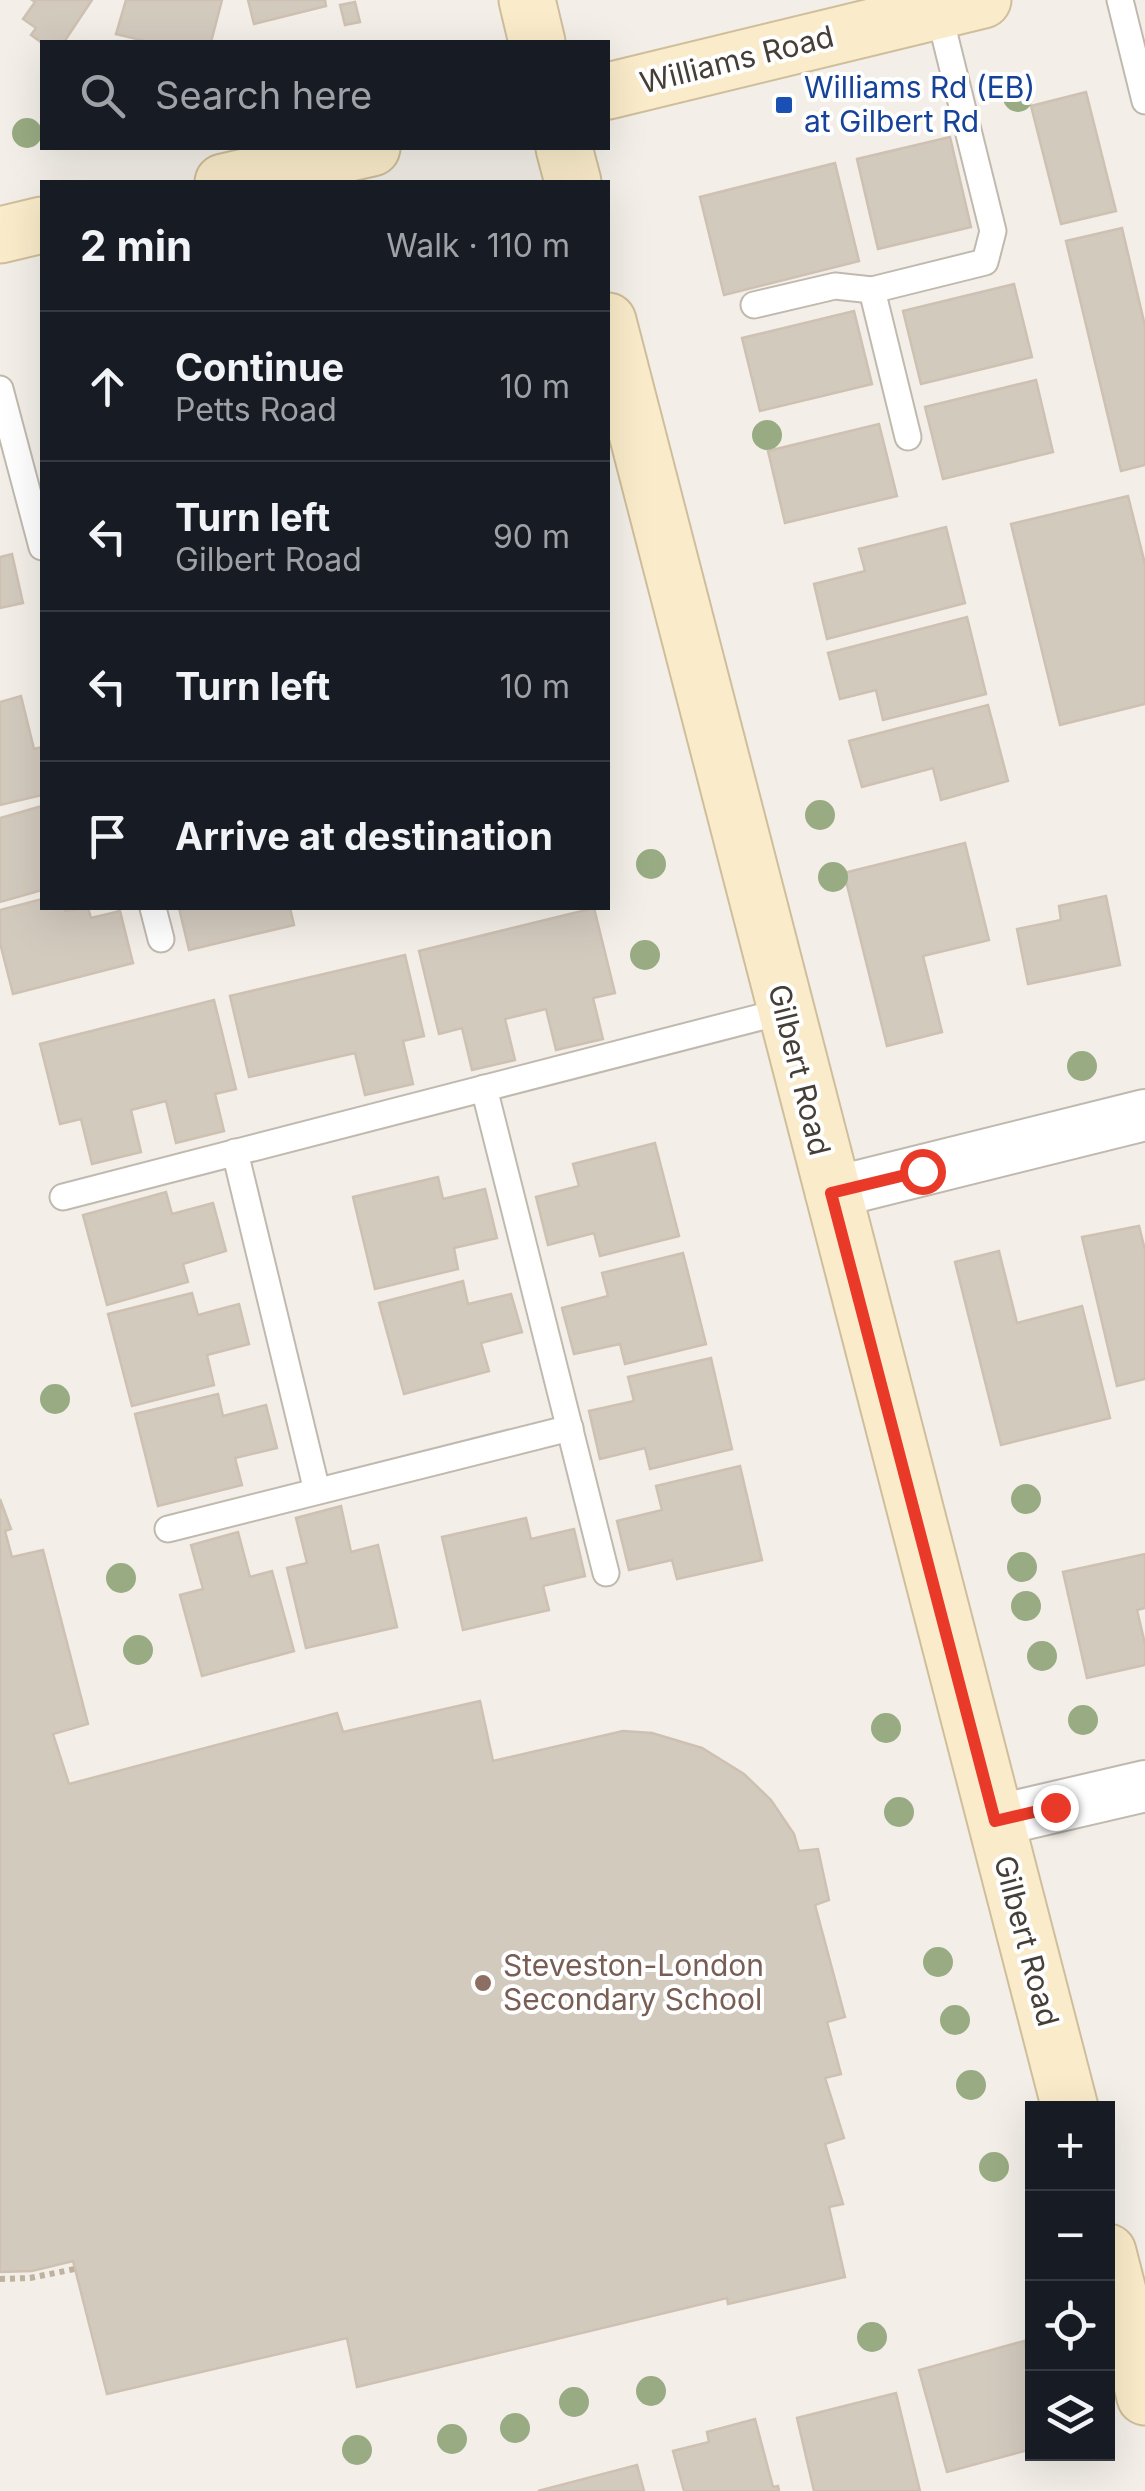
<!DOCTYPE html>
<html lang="en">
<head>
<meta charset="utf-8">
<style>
  :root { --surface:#171b24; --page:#20242c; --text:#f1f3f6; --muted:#9ea1a6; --line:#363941 }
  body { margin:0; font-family:Inter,sans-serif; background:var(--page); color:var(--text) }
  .controls { position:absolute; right:30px; bottom:30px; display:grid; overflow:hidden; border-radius:0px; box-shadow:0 10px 40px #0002 }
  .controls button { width:90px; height:90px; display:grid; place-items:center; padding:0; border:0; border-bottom:2px solid var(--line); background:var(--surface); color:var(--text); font:50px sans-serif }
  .stop { position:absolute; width:30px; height:30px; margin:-22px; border:8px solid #e93a29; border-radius:50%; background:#fff }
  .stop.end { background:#e93a29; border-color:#fff; box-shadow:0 2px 10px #0008 }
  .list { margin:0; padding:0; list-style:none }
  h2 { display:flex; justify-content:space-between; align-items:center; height:130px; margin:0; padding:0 40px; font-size:42px }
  h2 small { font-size:32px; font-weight:400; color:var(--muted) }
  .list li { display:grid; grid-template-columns:65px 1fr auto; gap:30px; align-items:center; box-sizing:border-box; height:150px; padding:0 40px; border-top:2px solid var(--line) }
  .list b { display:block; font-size:38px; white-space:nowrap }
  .list p { margin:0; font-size:32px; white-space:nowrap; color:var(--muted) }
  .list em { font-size:32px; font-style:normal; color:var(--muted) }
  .icon { flex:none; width:55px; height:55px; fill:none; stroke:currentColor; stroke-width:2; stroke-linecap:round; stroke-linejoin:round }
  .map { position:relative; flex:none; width:1145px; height:2491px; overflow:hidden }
  .search { position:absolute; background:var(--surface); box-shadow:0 10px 40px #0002; left:40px; top:40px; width:570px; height:110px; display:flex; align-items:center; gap:25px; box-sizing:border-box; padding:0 35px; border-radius:0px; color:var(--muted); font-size:38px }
  .panel { position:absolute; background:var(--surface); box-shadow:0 10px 40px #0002; left:40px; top:180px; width:570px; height:730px; border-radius:0px }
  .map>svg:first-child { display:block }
</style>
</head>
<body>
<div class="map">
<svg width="1145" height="2491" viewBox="0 0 1145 2491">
  <rect width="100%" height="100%" fill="#f3efe8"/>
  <g fill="#d3cabe" stroke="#cec1b2" stroke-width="2.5">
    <polygon points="32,0 92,0 64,42 42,43 31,35 36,28 23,19 35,2"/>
    <polygon points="126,0 222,0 211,42 149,42 116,34"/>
    <polygon points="248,0 325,0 326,6 254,24"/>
    <polygon points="355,2 360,22 345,25 340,5"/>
    <polygon points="1086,92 1116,211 1061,224 1031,106"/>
    <polygon points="950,137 971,227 878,249 857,159"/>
    <polygon points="835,163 859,261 724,295 700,197"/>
    <polygon points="1122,228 1145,326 1145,465 1121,471 1066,241"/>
    <polygon points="1014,284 1032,357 921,384 903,311"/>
    <polygon points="854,311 872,384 760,411 742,338"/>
    <polygon points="1036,380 1053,452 943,479 925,407"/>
    <polygon points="879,424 897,496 785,523 768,451"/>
    <polygon points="1128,496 1145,564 1145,704 1060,725 1011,524"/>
    <polygon points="946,527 965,603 827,639 814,584 865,571 859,549"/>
    <polygon points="12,554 23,603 0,608 0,557"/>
    <polygon points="967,617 986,694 883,720 876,690 840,699 828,653"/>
    <polygon points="21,696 34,749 42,747 42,795 0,805 0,702"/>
    <polygon points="988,705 1008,781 941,800 933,768 862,787 849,741"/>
    <polygon points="42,806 42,890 0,902 0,818"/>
    <polygon points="965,843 989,940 923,956 942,1032 887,1046 844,873"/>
    <polygon points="1106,896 1120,965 1028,984 1017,929 1061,920 1059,906"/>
    <polygon points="42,899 42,908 64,908 65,911 88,908 91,918 120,911 133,963 13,994 0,943 0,910"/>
    <polygon points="179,908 290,908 294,925 189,950"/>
    <polygon points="594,908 615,993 593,998 603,1039 556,1050 546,1009 505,1019 515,1060 472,1070 462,1028 439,1034 419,951"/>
    <polygon points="405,955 424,1036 403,1041 413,1084 365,1095 355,1053 249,1077 230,996"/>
    <polygon points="214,1000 236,1089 215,1094 224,1131 176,1143 166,1101 131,1110 141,1152 92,1164 81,1119 60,1124 40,1044"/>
    <polygon points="655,1143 679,1236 600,1256 594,1233 548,1245 536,1197 579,1186 573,1164"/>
    <polygon points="438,1177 443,1199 485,1189 497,1238 454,1248 458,1269 375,1289 353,1197"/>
    <polygon points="166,1192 172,1214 213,1203 226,1251 183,1264 188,1282 107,1305 83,1215"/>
    <polygon points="1139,1226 1145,1250 1145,1379 1117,1386 1082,1237"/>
    <polygon points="999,1251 1017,1323 1082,1306 1110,1418 1001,1445 955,1262"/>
    <polygon points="683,1253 706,1344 625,1364 620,1344 574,1354 562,1308 608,1296 602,1273"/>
    <polygon points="463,1281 468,1304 511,1294 522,1332 481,1343 489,1371 404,1394 379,1303"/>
    <polygon points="192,1293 198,1315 239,1304 249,1344 207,1355 214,1385 132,1406 108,1314"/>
    <polygon points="711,1358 732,1449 650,1469 645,1448 600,1459 589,1411 634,1401 628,1377"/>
    <polygon points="218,1394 223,1416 266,1405 277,1448 235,1458 242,1485 158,1506 135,1414"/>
    <polygon points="740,1466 762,1560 677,1579 672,1560 629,1570 617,1521 662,1510 656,1486"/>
    <polygon points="0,1499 11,1529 5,1531 12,1557 43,1550 88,1724 53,1734 69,1784 337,1713 343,1732 480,1701 493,1761 623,1731 652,1733 702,1748 744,1774 771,1800 794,1834 799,1851 818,1849 829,1900 815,1905 845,2017 827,2022 841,2074 825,2078 844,2138 825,2144 843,2204 829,2207 845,2277 728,2304 727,2298 357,2387 347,2338 107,2394 73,2261 32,2271 0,2272"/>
    <polygon points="341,1506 351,1552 378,1545 397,1627 306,1648 287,1568 307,1563 296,1518"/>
    <polygon points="526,1518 531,1539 574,1529 585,1576 543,1586 549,1610 463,1630 442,1537"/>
    <polygon points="238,1532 250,1577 272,1571 294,1651 202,1676 180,1595 203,1589 191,1545"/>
    <polygon points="1145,1554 1145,1608 1137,1610 1145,1644 1145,1665 1087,1678 1063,1572"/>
    <polygon points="1024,2341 1032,2373 1032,2449 947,2472 919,2370"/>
    <polygon points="896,2393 920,2491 814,2491 797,2418"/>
    <polygon points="755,2419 773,2487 778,2486 779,2491 684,2491 673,2451 709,2442 707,2432"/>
    <polygon points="637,2465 644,2491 538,2491"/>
  </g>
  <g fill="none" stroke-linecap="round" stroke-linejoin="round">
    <g stroke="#c0b9ae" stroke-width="29">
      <g id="lane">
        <polyline points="1120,0 1145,101"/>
        <polyline points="872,290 908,437"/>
        <polyline points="754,305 835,286 872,290 985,262 993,231 937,5"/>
        <polyline points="0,389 42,547"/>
        <polyline points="153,908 161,939"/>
        <polyline points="484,1088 606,1573"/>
        <polyline points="235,1152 317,1491"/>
        <polyline points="63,1197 784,1011"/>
        <polyline points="168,1529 570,1428"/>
      </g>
    </g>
    <g stroke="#c0b9ae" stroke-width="54">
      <g id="street">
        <polyline points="831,1193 1145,1115"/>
        <polyline points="995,1821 1145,1786"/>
      </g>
    </g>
    <g stroke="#cfbe9b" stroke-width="59">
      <g id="secondary">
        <polyline points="527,0 537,42"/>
        <polyline points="608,91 983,0"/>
        <polyline points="564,148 573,182"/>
        <polyline points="223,182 372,148"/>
        <polyline points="0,235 42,225"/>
        <polyline points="608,321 1070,2108"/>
        <polyline points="1108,2252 1145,2397"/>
      </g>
    </g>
    <polyline stroke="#beb19e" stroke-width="6" stroke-dasharray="5 5" stroke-linecap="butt" points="0,2279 30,2278 75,2269"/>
    <use href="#lane" stroke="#fff" stroke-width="25"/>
    <use href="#street" stroke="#fff" stroke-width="50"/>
    <use href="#secondary" stroke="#faecca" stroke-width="55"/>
  </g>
  <g fill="#98ab82">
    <circle cx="1018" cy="97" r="15"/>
    <circle cx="27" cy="133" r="15"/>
    <circle cx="767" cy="435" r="15"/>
    <circle cx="820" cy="815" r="15"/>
    <circle cx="651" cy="864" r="15"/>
    <circle cx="833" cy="877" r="15"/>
    <circle cx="645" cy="955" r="15"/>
    <circle cx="1082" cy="1066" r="15"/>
    <circle cx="55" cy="1399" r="15"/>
    <circle cx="1026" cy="1499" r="15"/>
    <circle cx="1022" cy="1567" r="15"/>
    <circle cx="121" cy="1578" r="15"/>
    <circle cx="1026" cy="1606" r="15"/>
    <circle cx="138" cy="1650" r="15"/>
    <circle cx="1042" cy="1656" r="15"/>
    <circle cx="1083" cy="1720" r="15"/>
    <circle cx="886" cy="1728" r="15"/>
    <circle cx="899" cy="1812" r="15"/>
    <circle cx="938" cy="1962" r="15"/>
    <circle cx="955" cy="2020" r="15"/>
    <circle cx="971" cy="2085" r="15"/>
    <circle cx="994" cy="2167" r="15"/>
    <circle cx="872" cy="2337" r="15"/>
    <circle cx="651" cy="2391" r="15"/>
    <circle cx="574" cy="2402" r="15"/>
    <circle cx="515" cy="2428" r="15"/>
    <circle cx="452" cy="2439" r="15"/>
    <circle cx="357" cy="2450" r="15"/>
  </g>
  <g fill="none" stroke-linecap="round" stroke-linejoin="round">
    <polyline stroke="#e93a29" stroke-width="12" points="922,1171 831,1193 995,1821 1055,1807"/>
  </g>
  <rect fill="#1a4fb4" stroke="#fff" stroke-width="4" x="774" y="95" width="20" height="20" rx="5"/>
  <circle fill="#8d6e63" stroke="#fff" stroke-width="4" cx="483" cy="1983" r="10"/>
  <g text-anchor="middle" stroke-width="8" stroke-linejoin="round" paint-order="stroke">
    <g font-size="30" fill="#463f37" stroke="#fff">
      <text transform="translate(737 60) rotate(-14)" y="10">Williams Road</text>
      <text transform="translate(799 1070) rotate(76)" y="10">Gilbert Road</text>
      <text transform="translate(1026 1941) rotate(75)" y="10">Gilbert Road</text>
    </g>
    <g font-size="30" fill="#164399" stroke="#fff" text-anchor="start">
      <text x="804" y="98">Williams Rd (EB)<tspan x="804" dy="34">at Gilbert Rd</tspan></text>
    </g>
    <g font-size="30" fill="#785e54" stroke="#fff" text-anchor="start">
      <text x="503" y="1976">Steveston-London<tspan x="503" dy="34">Secondary School</tspan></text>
    </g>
  </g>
</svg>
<div class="controls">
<button>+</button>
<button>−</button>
<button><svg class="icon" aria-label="locate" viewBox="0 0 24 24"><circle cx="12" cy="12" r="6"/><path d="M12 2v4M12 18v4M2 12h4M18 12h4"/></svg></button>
<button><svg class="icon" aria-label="layers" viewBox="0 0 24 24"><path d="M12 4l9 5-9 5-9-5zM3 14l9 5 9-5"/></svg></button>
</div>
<div class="stop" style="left:922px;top:1171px"></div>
<div class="stop end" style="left:1055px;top:1807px"></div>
<div class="search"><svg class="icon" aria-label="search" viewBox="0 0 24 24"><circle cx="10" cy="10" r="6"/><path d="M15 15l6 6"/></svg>Search here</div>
<section class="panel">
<h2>2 min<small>Walk · 110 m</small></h2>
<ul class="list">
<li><svg class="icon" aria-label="ahead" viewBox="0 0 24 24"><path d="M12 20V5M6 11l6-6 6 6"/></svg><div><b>Continue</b><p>Petts Road</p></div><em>10 m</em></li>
<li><svg class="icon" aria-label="left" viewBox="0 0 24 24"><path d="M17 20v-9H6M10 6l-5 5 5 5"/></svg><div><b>Turn left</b><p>Gilbert Road</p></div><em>90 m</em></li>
<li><svg class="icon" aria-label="left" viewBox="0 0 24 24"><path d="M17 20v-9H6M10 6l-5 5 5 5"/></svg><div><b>Turn left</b></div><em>10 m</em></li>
<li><svg class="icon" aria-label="arrive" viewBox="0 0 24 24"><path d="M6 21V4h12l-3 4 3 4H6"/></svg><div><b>Arrive at destination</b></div></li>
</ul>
</section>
</div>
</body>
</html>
